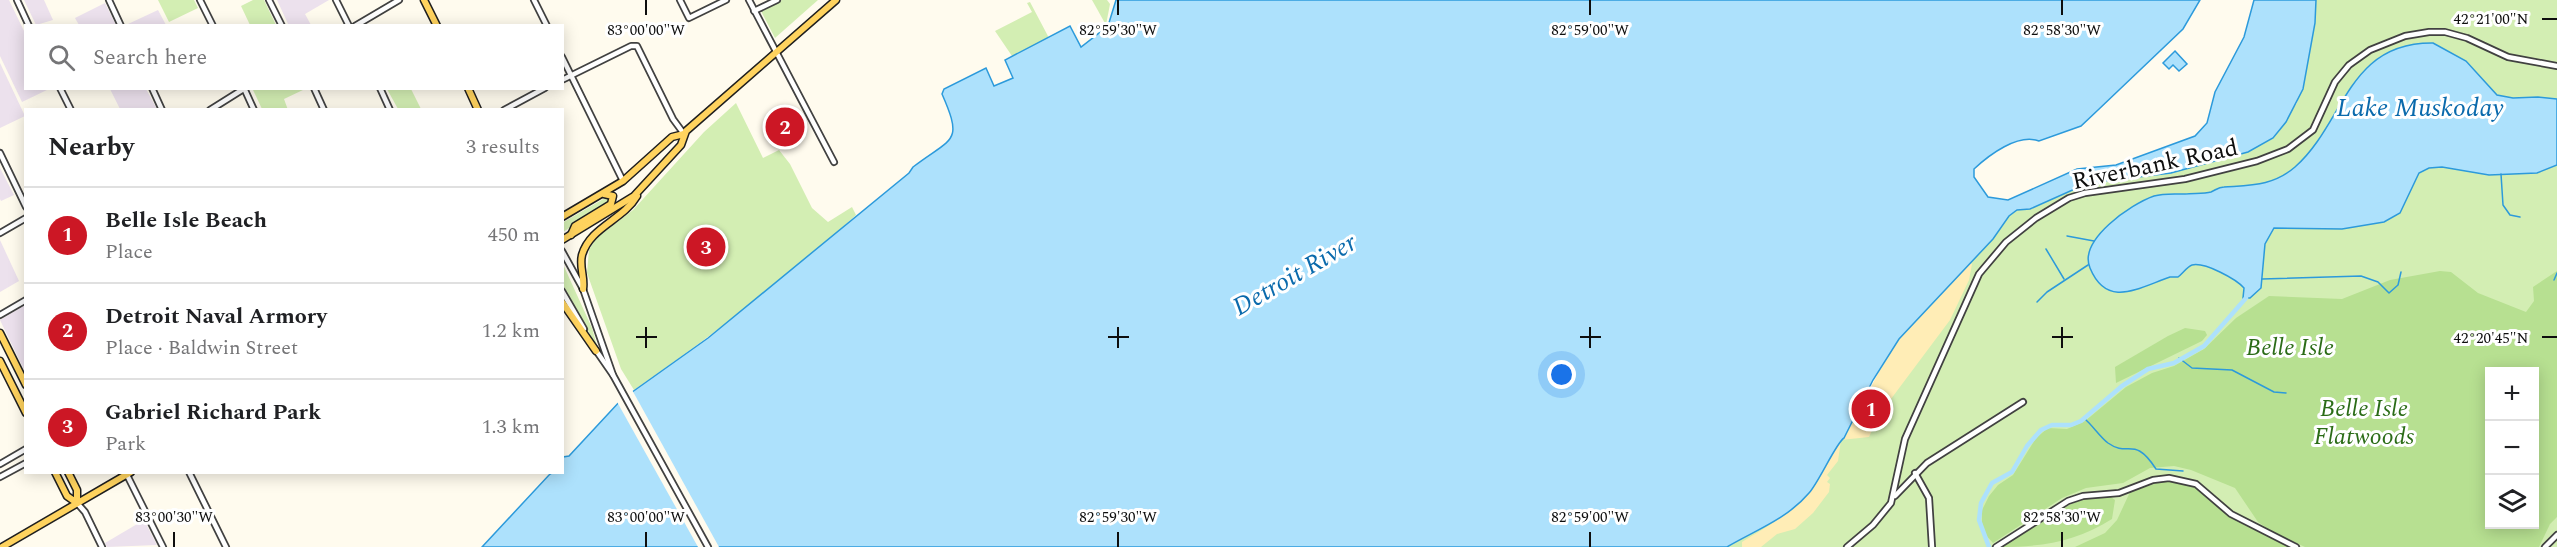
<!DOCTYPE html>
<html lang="en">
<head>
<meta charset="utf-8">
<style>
  :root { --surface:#fff; --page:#f2f2f2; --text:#202124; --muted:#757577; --line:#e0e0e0; --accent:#cc1725 }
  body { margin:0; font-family:Spectral,serif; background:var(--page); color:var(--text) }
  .controls { position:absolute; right:18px; bottom:18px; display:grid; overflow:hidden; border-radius:0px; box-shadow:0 3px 15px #0003 }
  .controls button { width:54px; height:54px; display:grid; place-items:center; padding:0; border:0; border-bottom:2px solid var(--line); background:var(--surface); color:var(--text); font:30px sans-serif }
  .you { position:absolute; left:1562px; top:375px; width:21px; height:21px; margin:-15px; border:4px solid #fff; border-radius:50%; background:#1a73e8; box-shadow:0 0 0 9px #1a73e833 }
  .badge { display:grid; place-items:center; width:39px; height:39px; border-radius:50%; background:var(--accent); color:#fff; font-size:20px; font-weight:700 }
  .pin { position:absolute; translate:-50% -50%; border:3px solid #fff; box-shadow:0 2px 6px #0006 }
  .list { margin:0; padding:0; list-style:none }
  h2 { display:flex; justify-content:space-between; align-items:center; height:78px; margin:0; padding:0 24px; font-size:26px }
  h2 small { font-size:20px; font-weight:400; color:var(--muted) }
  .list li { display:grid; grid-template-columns:39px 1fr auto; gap:18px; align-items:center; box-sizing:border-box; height:96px; padding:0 24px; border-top:2px solid var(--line) }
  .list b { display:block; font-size:22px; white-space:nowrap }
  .list p { margin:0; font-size:20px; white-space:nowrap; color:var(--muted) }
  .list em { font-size:20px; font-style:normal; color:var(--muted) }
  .icon { flex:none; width:33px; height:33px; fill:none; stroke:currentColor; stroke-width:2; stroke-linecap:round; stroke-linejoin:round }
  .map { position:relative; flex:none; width:2557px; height:547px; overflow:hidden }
  .search { position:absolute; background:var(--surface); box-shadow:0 3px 15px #0003; left:24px; top:24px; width:540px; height:66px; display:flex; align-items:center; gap:15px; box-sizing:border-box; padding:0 21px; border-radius:0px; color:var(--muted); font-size:22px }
  .panel { position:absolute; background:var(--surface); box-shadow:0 3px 15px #0003; left:24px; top:108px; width:540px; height:366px; border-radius:0px }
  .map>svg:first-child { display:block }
</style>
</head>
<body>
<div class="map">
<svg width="2557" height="547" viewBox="0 0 2557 547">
  <rect width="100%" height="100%" fill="#fffbee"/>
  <g fill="#ece1ed">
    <polygon points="0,0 9,0 25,33 26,88 49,89 22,102 0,56"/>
    <polygon points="24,0 44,0 53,20 36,25"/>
    <polygon points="277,0 329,0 305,14 311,25 289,26"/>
    <polygon points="105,3 116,25 79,25 75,18"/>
    <polygon points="158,10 166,25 129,25 128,24"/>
    <polygon points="0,63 25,116 0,128"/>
    <polygon points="110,89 146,89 157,109 120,109"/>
    <polygon points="0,168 14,195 1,201 0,199"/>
    <polygon points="0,240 19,281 0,292"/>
    <polygon points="25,305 25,372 0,320"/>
    <polygon points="144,520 157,545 107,547 105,543"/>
  </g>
  <g fill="#d3eeb3" fill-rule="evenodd">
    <polygon points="158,0 194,0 198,8 169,22"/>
    <polygon points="253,0 264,0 276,25 250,25 241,6"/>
    <polygon points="782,0 818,0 775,38 761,11"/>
    <polygon points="1092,0 1107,0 1110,4 1106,25"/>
    <path d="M2316,0H2557V547H1727L1773,521L1781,519L1840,440L1912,322L1993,239L2009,216L2017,210L2030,209L2077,188L2148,174L2171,173L2273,138L2297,103L2315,23ZM2490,372H2534V524H2490Z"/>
    <polygon points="1030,2 1049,38 1012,56 995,31 1032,12 1027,3"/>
    <polygon points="256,89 256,88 305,89 284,99 288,110 262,109 253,90"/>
    <polygon points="387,89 411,89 421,109 398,109"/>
    <path d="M736,103L763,158L779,150L790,164L812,208L828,222L852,207L856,215C786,279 712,336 634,390L621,369L587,273L589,250L596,238L633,210L704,132Z"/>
    <polygon points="605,198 610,199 608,203 563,232 562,223"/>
    <polygon points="562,262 592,328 598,349 563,285"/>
  </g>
  <g fill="#b7e091" fill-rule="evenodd">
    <path d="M2440,271L2451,272L2478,293L2526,312L2534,301L2533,287L2557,271V517L2550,524L2539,547H2305L2274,533L2258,522L2235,488L2191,470L2174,466L2150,468L2123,483L2086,488L2062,498L1993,543L1984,533L1982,523V510L1989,496L1998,485L2013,475L2036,438L2048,428L2067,429L2085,421L2126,387L2152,373L2174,366L2204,349L2236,318L2269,296L2342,299L2390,280ZM2490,372H2534V524H2490Z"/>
    <polygon points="2185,328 2205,331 2207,335 2202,341 2116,383 2115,367 2168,336"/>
    <polygon points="2167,480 2195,486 2236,520 2291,547 2075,547 2105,533 2117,520 2130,492"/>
    <path d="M2108,495L2115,500L2112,519C2076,542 2041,547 1999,547C2012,538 2027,532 2040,524C2068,506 2073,499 2108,495Z"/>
  </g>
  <path fill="#ffedb6" d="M1970,263L1972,264L1969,280L1950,320L1879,415L1869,437L1841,440L1838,461L1827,475L1830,478L1827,482L1830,484L1829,492L1813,513L1795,529L1777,534L1761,547H1742V542C1766,527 1790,515 1809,493C1819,482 1836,443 1844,438L1890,351L1912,322Z"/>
  <g fill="#ade1fc" stroke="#2c9adb" stroke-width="1.5">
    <path d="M1116,0H2200L2183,29L2098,110L2081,126L2039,141C2018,133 1989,155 1974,169V177L1988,197L2008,200L2077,169L2116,165L2195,136L2207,123L2215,92L2244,37L2254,0H2316L2315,23L2303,89L2286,122L2273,138L2248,152L2171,173L2105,181L2077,188L2030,209L2017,210L2009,216L1993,239L1899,339L1873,380L1844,438C1836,443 1819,482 1809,493C1787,519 1756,530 1727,547H482L549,475L552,473L562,472L563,457L569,456L621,400L708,338L909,173L913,167C952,137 964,144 942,94L944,89L986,68L994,86L1013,78L1005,60L1070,26L1081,47L1108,26Z"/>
    <path d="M2433,43L2466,61L2497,95L2513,98L2538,97L2557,99V165L2537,173L2489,175L2442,167L2429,168L2419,173L2400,213L2384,222L2342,229L2274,228L2265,244L2261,288L2250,298H2243L2244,288C2236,279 2205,262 2192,265C2188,266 2182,274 2178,277H2170C2138,288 2107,309 2090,268C2078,240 2131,204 2154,196C2164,193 2174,194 2185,194C2193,193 2204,194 2211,192C2216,190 2218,187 2224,187C2251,185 2273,186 2295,167C2345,123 2347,42 2433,43Z"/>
    <polygon points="2175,51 2187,64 2179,71 2173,65 2169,69 2163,63"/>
  </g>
  <polygon fill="#fffbee" points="631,388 719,547 698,547 616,400"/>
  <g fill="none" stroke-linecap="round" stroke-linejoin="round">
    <g stroke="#2c9adb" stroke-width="1.5">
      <polyline points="2501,174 2503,205 2510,215 2520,217"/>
      <polyline points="2067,236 2094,241"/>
      <polyline points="2046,249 2064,279"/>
      <polyline points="2262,279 2361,276 2378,282 2389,293 2398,285 2401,272"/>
      <polyline points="2554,280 2557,273"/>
      <polyline points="2037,302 2047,292 2088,265"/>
      <polyline points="2179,358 2192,368 2232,370 2274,392 2286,393"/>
      <path d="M2085,419C2093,426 2100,437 2108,443C2129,458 2134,435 2156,469L2183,471"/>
    </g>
    <polyline stroke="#ade1fc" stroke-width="4.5" points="1989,547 1979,520 1981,503 1992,483 2012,472 2027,446 2041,430 2052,425 2071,425 2081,421 2122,386 2148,369 2174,363 2204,346 2246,298"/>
    <g stroke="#414141" stroke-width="8">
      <g id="minor">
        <polyline points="17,0 29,26"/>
        <polyline points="109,0 121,26"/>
        <polyline points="200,0 213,26"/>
        <polyline points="269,0 282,26"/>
        <polyline points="336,0 349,26"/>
        <polyline points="534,0 547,26"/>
        <polyline points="680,0 689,18 726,0"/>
        <polyline points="749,0 834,162"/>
        <polyline points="754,11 777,0"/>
        <polyline points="355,26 399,0"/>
        <polyline points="562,57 623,181"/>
        <polyline points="562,80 631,46 637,46 673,119 684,134"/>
        <polyline points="60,88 71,110"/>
        <polyline points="152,88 162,110"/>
        <polyline points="244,88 254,110"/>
        <polyline points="314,88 324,110"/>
        <polyline points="380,88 390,110"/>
        <polyline points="210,110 245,88"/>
        <polyline points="504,110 545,88"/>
        <polyline points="0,153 26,207"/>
        <polyline points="0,233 26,218"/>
        <polyline points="562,251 583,289 613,375"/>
        <polyline points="562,291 584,329"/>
        <polyline points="0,315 26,300"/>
        <polyline points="595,349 613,375 708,547"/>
        <polyline points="0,464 26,449"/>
        <polyline points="189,472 226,547"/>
        <polyline points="1915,473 1929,498 1932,547"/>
        <polyline points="127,475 163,547"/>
        <polyline points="0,477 26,463"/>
        <polyline points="1895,496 1927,463 2023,402"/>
        <polyline points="77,503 85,512 102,547"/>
        <polyline points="1847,547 1873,525 1891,503 1905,439 1979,274 2006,242 2036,218 2069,198 2085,193 2185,179 2257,161 2288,149 2313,130 2335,82 2349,65 2370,50 2405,36 2429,32 2445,32 2467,38 2508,57 2557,66"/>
        <polyline points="1996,547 2068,501 2083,496 2119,493 2153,480 2169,478 2196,484 2231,514 2296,547"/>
        <polyline points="2545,547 2557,535"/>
      </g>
    </g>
    <g stroke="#1f1f1f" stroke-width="9">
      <g id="major">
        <polyline points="424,0 437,26"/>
        <polyline points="468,88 478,110"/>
        <polyline points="562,217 623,181 672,137 684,134"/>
        <polyline points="571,235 575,226 611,204 613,196 604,194"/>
        <polyline points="562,240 634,196 681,145 686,131 836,0"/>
        <path d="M583,289C585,277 579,267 582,255C590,227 623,220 637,196"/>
        <polyline points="562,302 596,351"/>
        <polyline points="0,333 26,385"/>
        <polyline points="0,361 26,413"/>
        <polyline points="55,472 67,496 77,503"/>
        <polyline points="68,472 77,490 77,503"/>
        <polyline points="2,547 131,472"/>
      </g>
    </g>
    <use href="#minor" stroke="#fff" stroke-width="4.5"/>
    <use href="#major" stroke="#ffd35e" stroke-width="6"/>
  </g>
  <path fill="none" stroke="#0e0e0e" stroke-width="2" d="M646,0V15M1118,0V15M1590,0V15M2062,0V15M2542,19H2557M646,327V348M1118,327V348M1590,327V348M2062,327V348M636,337H657M1108,337H1129M1580,337H1601M2052,337H2073M2542,337H2557M174,532V547M646,532V547M1118,532V547M1590,532V547M2062,532V547"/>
  <g text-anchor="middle" stroke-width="6" stroke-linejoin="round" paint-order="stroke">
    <g font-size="24" fill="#0e0e0e" stroke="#fff">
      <text transform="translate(2155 164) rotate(-12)" y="8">Riverbank Road</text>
    </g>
    <g font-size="24" font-style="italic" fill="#2b6c17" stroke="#fff">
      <text x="2290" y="355">Belle Isle</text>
      <text x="2364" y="416">Belle Isle<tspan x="2364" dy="28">Flatwoods</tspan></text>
    </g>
    <g font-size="26" font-style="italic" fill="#0a6aac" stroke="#fff">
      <text x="2420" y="116">Lake Muskoday</text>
      <text transform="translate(1294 274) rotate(-30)" y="9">Detroit River</text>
    </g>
  </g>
  <g font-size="15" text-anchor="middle" fill="#0e0e0e" stroke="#fff" stroke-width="6" stroke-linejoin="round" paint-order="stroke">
    <text x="2491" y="24">42°21'00"N</text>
    <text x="646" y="35">83°00'00"W</text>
    <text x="1118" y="35">82°59'30"W</text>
    <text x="1590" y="35">82°59'00"W</text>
    <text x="2062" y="35">82°58'30"W</text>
    <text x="2491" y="343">42°20'45"N</text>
    <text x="174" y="522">83°00'30"W</text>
    <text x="646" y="522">83°00'00"W</text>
    <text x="1118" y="522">82°59'30"W</text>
    <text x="1590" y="522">82°59'00"W</text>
    <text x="2062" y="522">82°58'30"W</text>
  </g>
</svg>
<div class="controls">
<button>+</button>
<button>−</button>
<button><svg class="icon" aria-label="layers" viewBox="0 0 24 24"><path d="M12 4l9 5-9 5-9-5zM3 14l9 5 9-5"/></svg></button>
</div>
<div class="you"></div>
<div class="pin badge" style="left:1871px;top:409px">1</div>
<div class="pin badge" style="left:785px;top:127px">2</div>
<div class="pin badge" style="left:706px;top:247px">3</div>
<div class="search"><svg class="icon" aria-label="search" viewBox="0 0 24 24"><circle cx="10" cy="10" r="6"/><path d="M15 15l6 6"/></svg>Search here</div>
<section class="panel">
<h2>Nearby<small>3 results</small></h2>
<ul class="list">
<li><span class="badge">1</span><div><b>Belle Isle Beach</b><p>Place</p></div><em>450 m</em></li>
<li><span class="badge">2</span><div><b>Detroit Naval Armory</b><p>Place · Baldwin Street</p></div><em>1.2 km</em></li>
<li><span class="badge">3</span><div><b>Gabriel Richard Park</b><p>Park</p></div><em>1.3 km</em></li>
</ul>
</section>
</div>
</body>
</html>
